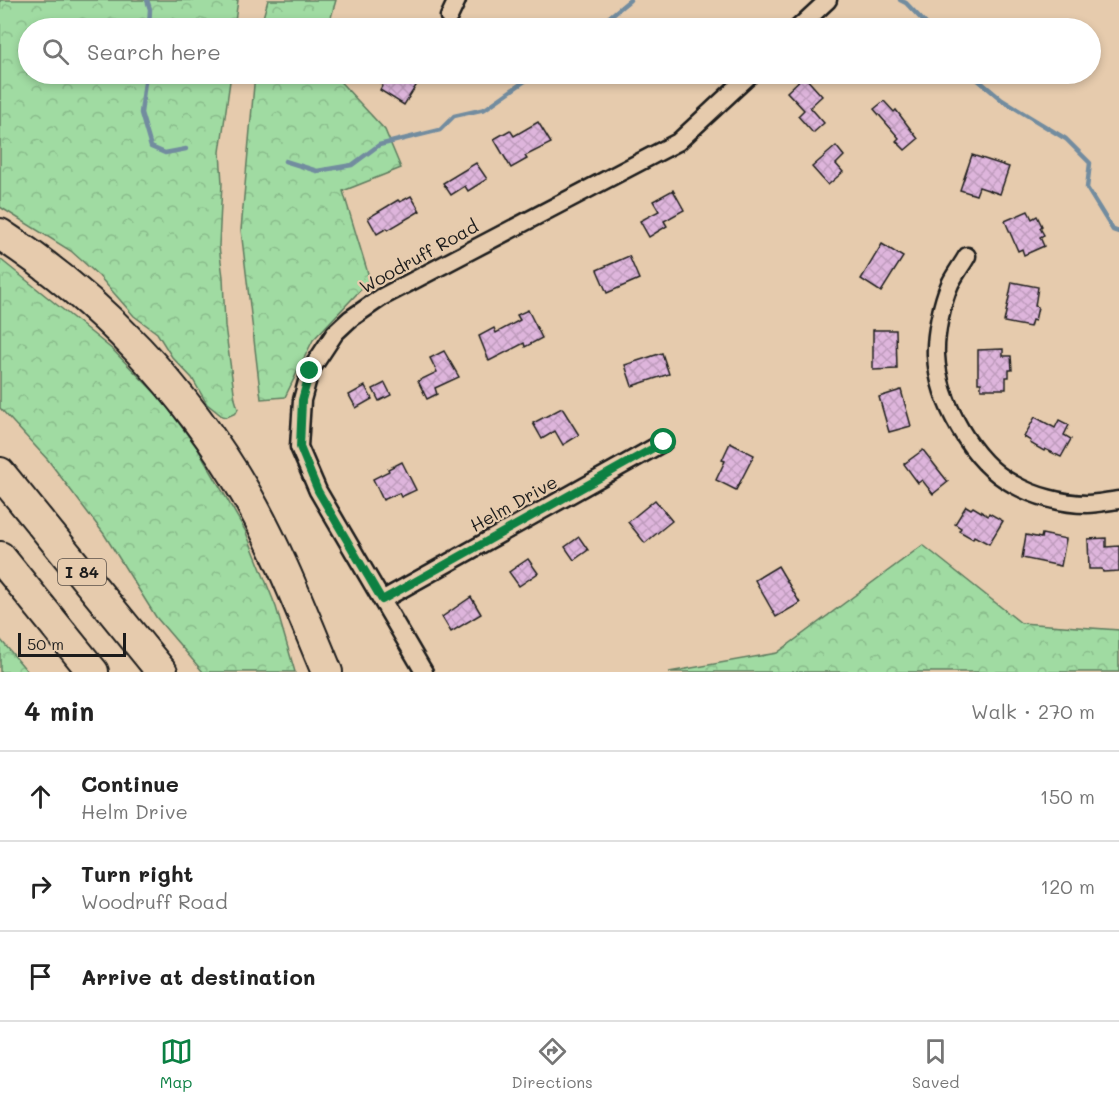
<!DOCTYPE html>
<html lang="en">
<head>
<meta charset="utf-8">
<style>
  :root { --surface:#fff; --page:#f2f2f2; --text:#222; --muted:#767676; --line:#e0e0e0; --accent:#0b8043 }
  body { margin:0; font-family:Mali,sans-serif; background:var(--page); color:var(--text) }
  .scale { position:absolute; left:18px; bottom:15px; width:108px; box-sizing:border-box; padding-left:6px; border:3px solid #1c1c1c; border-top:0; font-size:16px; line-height:21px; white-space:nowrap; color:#1c1c1c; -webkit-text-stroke:4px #e6cbad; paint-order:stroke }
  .stop { position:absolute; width:18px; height:18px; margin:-14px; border:4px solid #0b8043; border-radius:50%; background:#fff }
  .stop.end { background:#0b8043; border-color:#fff; box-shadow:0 2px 6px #0008 }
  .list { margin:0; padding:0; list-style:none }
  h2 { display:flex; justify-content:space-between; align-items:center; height:78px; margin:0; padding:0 24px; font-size:26px }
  h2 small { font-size:20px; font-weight:400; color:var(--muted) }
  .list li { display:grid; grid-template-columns:39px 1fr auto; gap:18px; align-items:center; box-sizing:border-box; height:90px; padding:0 24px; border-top:2px solid var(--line) }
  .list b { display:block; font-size:22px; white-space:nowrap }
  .list p { margin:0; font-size:20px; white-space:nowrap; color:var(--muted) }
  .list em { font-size:20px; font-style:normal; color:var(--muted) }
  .icon { flex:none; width:33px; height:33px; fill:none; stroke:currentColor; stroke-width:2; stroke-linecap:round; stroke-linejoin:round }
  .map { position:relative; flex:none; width:1119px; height:672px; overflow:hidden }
  .search { position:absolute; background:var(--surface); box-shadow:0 3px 9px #0003; left:18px; right:18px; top:18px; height:66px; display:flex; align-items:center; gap:15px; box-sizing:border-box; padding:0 21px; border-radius:33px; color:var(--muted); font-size:22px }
  .sheet { height:348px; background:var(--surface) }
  nav { display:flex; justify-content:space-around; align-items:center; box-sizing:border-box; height:84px; border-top:2px solid var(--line); background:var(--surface); font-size:16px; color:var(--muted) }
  nav a { display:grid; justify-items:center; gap:3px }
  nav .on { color:var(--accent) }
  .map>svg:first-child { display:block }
</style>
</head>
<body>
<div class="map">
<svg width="1119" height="672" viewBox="0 0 1119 672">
  <defs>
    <pattern id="forest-crowns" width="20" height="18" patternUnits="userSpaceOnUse" patternTransform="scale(1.5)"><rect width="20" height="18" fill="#a0dba2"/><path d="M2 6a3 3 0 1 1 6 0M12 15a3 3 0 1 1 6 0" fill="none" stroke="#89bb8b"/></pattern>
    <pattern id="building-cross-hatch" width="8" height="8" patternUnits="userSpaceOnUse" patternTransform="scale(1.5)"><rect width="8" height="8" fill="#deb5dc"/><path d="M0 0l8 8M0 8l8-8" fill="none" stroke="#be9bbc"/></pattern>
  </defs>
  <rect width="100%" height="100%" fill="#e6cbad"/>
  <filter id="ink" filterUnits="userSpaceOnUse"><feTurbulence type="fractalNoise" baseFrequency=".0167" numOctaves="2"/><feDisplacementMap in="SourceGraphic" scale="12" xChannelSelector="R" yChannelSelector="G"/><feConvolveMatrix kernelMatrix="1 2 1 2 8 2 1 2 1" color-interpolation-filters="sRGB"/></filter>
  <g filter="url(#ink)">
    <g fill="url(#forest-crowns)" stroke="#5e7c5f" stroke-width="1.5">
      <polygon points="0,0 238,0 234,28 28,28 28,74 231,74 220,152 222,183 219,246 223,277 225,326 235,399 238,409 236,413 227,417 222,416 207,404 192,378 172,357 157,333 134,316 99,276 71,251 0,207"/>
      <polygon points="268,0 336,0 328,28 260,28"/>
      <polygon points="255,74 333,74 385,130 401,168 343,191 370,280 313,340 285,397 261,399 241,230"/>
      <polygon points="0,259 113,350 162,400 198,449 245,530 276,607 295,672 203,672 156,617 104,534 48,460 0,408"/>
      <polygon points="923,545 1021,623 1119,630 1119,672 669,672 777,653"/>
      <polygon points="0,639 28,672 0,672"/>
    </g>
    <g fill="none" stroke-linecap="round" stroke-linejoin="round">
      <g stroke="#728c9f" stroke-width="4.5">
        <polyline points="147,0 150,9 149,28"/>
        <polyline points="900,0 906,3 930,28"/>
        <polyline points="596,28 630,0"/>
        <polyline points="146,74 141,113 151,147 165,153 186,149"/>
        <polyline points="971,74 1002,100 1066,139 1090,163 1087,188 1113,230 1119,232"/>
        <polyline points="285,161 317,171 352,165 379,145 440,130 454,116 485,109 535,74"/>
      </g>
    </g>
    <g fill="url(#building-cross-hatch)" stroke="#1c1c1c" stroke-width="1.5">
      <polygon points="367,74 408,74 419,81 404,105 380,90 383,84"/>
      <polygon points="804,76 822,96 810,107 824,123 813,133 798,116 804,110 787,92"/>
      <polygon points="884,101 894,112 896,110 918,139 905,150 896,141 899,138 874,109"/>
      <polygon points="538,122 551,143 525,156 527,159 511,168 494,139 510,130 514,136"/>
      <polygon points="836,146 844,156 836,164 843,172 828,185 812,167"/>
      <polygon points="972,155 1009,167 1000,194 979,187 976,195 960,190"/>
      <polygon points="476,163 487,179 468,191 465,186 451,195 443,183"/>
      <polygon points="673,190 684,210 664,221 667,226 649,237 640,221 659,211 653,201"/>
      <polygon points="411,196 420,211 388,230 387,228 377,234 368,218 398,200 400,202"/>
      <polygon points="1028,211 1032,219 1037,216 1042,226 1040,228 1044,235 1040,237 1044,246 1024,255 1022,249 1018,251 1005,221"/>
      <polygon points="882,244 903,257 881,292 861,279"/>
      <polygon points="629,256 639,279 607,293 597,270"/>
      <polygon points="1012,282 1038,287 1035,306 1038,307 1035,321 1032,320 1030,327 1004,322"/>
      <polygon points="528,310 542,338 525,347 524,343 489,361 479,336 494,328 496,333 520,320 517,315"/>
      <polygon points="873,330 896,330 897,369 873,370"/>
      <polygon points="1003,349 1003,356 1011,356 1012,370 1009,370 1009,377 1006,377 1006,389 981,389 981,383 978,383 978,350"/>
      <polygon points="444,351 459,377 435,388 437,394 427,399 418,381 437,372 430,358"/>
      <polygon points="662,353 669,374 632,386 625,365"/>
      <polygon points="385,383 391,395 379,401 373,389"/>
      <polygon points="365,386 372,399 356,408 349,395"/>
      <polygon points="901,390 911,426 889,432 879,397"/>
      <polygon points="562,408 579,435 563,445 555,431 542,439 533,423"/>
      <polygon points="1035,417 1055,428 1059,420 1069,425 1064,435 1071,439 1061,457 1045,449 1044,451 1030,443 1031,441 1024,437"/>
      <polygon points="730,443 754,455 736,490 716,480 725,461 722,460"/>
      <polygon points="923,450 948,482 933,494 922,480 918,483 904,464"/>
      <polygon points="402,462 416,490 401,497 399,493 383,500 373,479 389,471 388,469"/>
      <polygon points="655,500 672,521 645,543 628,522"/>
      <polygon points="966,506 971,509 973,507 988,516 989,513 1003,521 989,544 974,536 973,539 959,531 961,528 955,524"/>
      <polygon points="1042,534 1066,539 1061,566 1022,558 1026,535 1041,538"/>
      <polygon points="579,537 588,550 574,560 565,547"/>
      <polygon points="1106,538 1106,547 1119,546 1119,571 1103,572 1102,569 1089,569 1088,539"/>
      <polygon points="528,559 538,573 519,586 509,572"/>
      <polygon points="778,566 800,603 776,617 755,580"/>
      <polygon points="471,597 481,614 451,632 442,617"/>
    </g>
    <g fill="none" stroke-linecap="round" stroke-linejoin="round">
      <g stroke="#1c1c1c" stroke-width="21">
        <g id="street">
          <polyline points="449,17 457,0"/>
          <polyline points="798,28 828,0"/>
          <path d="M967,256C962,265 955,274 950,284C942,302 935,335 936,355C938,401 972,462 1013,484C1034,496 1063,504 1087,504C1098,504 1109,501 1119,500"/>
          <polyline points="382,600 664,442"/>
          <polyline points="424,672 318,491 299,447 302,400 310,371 335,333 350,319 382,297 678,142 751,74"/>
        </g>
      </g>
      <g stroke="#1c1c1c" stroke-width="34">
        <g id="highway">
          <path d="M0,234C100,299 186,390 246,494C278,550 302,612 327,672"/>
          <polyline points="0,473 162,672"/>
          <polyline points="0,557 93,672"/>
        </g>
      </g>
      <use href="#street" stroke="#e6cbad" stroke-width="16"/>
      <use href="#highway" stroke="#e6cbad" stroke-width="30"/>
    </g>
  </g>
  <g fill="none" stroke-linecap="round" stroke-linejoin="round" filter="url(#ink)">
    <polyline stroke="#0b8043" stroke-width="8" points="310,371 302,400 300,447 318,491 382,600 664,442"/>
  </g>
  <g text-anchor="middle" stroke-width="4.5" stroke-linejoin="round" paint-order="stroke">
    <rect fill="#e6cbad" stroke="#595048" stroke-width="1.5" x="58" y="559" width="48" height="26" rx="4.5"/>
    <g font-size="16" font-weight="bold" fill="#1c1c1c">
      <text x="82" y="578">I 84</text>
    </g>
    <g font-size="18" fill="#1c1c1c" stroke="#e6cbad">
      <text transform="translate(419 257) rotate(-29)" y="6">Woodruff Road</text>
      <text transform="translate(514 504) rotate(-29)" y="6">Helm Drive</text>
    </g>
  </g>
</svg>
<div class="scale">50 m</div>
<div class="stop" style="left:664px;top:442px"></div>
<div class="stop end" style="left:310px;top:371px"></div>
<div class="search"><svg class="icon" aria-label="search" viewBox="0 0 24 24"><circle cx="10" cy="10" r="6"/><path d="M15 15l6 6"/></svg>Search here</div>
</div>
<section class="sheet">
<h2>4 min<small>Walk · 270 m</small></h2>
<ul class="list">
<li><svg class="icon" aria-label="ahead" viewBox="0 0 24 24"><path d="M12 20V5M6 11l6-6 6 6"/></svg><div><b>Continue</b><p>Helm Drive</p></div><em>150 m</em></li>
<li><svg class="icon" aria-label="right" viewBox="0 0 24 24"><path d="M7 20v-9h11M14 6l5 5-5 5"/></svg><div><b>Turn right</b><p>Woodruff Road</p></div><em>120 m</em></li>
<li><svg class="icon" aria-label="arrive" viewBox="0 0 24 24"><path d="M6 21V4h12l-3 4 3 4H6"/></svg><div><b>Arrive at destination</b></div></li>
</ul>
</section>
<nav>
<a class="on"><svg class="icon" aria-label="map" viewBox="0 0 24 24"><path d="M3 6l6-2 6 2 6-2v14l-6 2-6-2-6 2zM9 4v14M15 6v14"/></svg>Map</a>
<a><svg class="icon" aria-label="directions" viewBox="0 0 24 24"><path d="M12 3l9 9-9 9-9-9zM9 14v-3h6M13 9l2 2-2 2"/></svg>Directions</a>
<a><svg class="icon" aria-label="saved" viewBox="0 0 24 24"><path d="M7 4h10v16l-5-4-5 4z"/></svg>Saved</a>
</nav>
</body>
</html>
